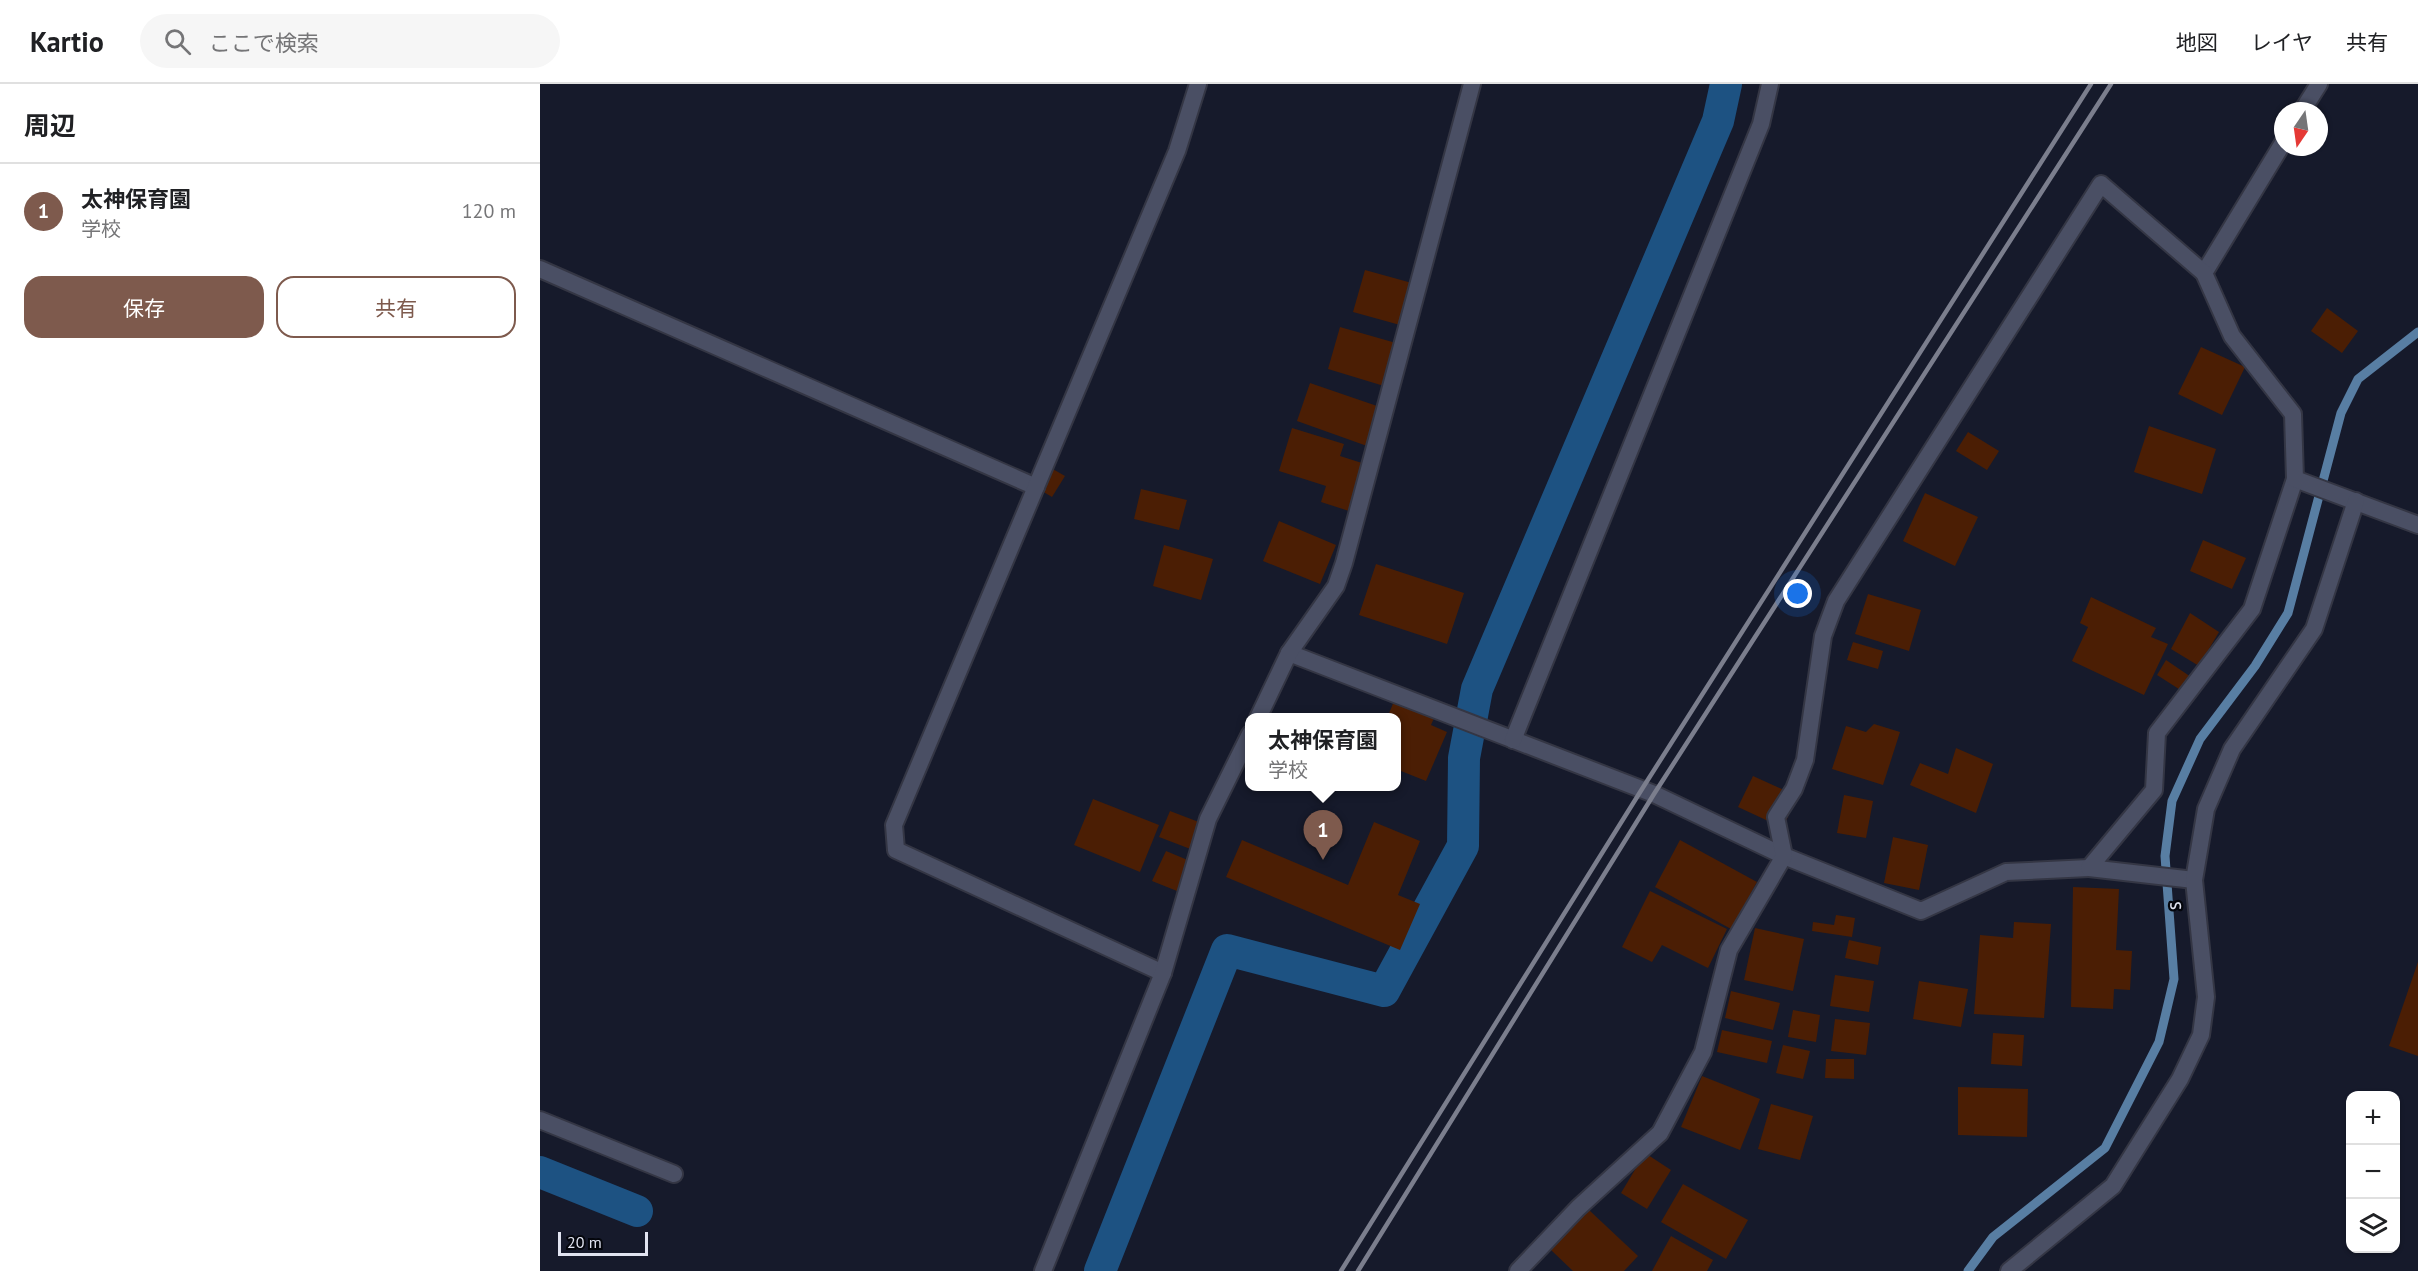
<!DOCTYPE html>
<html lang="ja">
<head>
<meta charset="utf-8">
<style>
  :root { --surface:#fff; --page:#f6f6f6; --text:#202124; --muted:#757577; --line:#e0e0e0; --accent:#7e5a4d }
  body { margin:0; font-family:"PT Sans","Noto Sans JP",sans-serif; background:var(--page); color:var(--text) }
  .controls { position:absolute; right:18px; bottom:18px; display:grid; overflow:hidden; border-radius:12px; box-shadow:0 2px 4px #0004 }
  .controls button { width:54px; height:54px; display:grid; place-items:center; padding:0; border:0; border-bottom:2px solid var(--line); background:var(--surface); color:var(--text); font:30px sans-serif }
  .compass { position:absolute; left:1734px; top:18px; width:54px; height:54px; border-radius:50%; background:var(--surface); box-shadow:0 2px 4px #0004; rotate:193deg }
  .scale { position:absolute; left:18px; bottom:15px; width:90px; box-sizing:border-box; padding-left:6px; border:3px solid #e1e4f1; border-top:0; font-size:16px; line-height:21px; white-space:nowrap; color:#e1e4f1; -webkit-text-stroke:4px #04060c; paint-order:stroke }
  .you { position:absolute; left:1258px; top:510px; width:21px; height:21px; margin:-15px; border:4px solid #fff; border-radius:50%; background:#1a73e8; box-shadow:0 0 0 9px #1a73e833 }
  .badge { display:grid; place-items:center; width:39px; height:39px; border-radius:50%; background:var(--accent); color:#fff; font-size:20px; font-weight:700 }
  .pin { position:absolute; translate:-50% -50px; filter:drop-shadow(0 2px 3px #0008) }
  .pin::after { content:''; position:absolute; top:32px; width:21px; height:18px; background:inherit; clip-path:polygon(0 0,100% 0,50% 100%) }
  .popup { position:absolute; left:705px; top:629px; width:156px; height:78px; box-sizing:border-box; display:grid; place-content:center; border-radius:12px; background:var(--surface); filter:drop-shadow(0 2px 4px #0005); font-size:20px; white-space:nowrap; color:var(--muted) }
  .popup b { font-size:22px; color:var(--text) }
  .popup::after { content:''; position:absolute; left:50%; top:100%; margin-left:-12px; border:12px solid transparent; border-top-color:var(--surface) }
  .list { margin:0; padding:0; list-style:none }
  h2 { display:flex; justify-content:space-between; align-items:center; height:78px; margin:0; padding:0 24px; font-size:26px }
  h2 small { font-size:20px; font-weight:400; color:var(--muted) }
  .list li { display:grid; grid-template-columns:39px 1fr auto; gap:18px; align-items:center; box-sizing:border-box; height:96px; padding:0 24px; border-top:2px solid var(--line) }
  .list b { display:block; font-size:22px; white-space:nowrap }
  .list p { margin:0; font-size:20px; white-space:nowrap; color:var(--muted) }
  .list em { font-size:20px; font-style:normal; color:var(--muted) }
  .actions { display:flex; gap:12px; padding:18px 24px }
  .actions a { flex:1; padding:14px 0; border:2px solid var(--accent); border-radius:18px; text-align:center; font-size:21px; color:var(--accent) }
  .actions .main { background:var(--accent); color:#fff }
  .icon { flex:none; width:33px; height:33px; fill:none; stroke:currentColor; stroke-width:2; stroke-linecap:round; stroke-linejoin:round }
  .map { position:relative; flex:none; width:1878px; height:1187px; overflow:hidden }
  header { display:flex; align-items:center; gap:36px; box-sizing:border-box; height:84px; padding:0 30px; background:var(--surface); border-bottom:2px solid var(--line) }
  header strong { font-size:28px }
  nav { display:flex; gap:33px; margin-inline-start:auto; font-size:21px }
  .search { width:420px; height:54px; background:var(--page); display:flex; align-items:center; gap:15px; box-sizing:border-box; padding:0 21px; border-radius:33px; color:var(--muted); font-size:22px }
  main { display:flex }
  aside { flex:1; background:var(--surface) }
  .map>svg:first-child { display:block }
</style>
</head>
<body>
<header>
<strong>Kartio</strong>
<div class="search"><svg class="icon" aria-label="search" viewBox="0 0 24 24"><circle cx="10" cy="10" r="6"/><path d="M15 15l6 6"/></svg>ここで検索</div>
<nav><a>地図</a><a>レイヤ</a><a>共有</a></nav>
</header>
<main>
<aside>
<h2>周辺<small></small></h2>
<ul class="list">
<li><span class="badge">1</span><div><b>太神保育園</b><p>学校</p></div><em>120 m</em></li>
</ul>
<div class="actions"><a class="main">保存</a><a>共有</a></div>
</aside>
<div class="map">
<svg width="1878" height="1187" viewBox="0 0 1878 1187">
  <rect width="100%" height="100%" fill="#161a2b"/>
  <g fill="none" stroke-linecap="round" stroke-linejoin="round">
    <polyline stroke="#587ea3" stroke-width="9" points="1428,1187 1453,1153 1565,1064 1619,958 1634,895 1625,772 1632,717 1660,655 1715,582 1748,529 1801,329 1818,295 1878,248"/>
    <g stroke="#1d5282" stroke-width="32">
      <polyline points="0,1088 97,1127"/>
      <polyline points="560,1187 687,866 844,907 923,762 924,674 937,605 1178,37 1186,0"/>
    </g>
  </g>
  <g fill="#4b1e04">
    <polygon points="825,186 872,199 860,241 813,228"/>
    <polygon points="1787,224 1818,247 1802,269 1771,247"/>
    <polygon points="800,243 856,259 844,302 788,285"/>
    <polygon points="1661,263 1705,283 1682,331 1638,310"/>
    <polygon points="770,299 840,323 827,362 757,337"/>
    <polygon points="1609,342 1676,365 1662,410 1594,388"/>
    <polygon points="752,344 804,360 800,372 825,380 809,427 781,418 786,402 739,387"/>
    <polygon points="1428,348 1459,367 1447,386 1416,367"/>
    <polygon points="504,380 525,392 512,413 492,401"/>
    <polygon points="601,405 647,416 639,446 594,435"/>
    <polygon points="1385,409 1438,433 1415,482 1363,457"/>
    <polygon points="739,437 796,461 780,500 723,477"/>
    <polygon points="1663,456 1706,474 1692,505 1650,487"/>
    <polygon points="624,461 673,475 661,516 613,502"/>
    <polygon points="836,480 924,509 907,560 819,531"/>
    <polygon points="1328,510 1381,526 1369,567 1315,550"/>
    <polygon points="1551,513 1616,544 1611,553 1628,560 1604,611 1532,577 1548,543 1540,539"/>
    <polygon points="1650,529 1679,548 1659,582 1631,565"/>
    <polygon points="1313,558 1343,567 1338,585 1307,576"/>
    <polygon points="1626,576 1651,593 1642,607 1617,591"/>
    <polygon points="857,610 897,627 891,641 907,648 886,697 856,685 856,634 847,634"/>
    <polygon points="1334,640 1360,648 1343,701 1292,685 1306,642 1326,648"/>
    <polygon points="1416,664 1453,680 1436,729 1370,701 1380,679 1408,690"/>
    <polygon points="1213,692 1257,712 1243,744 1198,723"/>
    <polygon points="1304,711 1333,717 1326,754 1297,749"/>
    <polygon points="553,715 619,741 600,788 534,761"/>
    <polygon points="630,727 664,740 653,766 619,753"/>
    <polygon points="834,738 880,757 858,811 880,820 860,866 686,793 702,756 808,801"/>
    <polygon points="1353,753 1388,761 1379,806 1344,799"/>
    <polygon points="1140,756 1217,798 1191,845 1115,803"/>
    <polygon points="626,767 650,777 637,807 612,797"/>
    <polygon points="1533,803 1579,805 1576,866 1592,867 1590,906 1574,905 1573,925 1531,923"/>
    <polygon points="1110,807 1187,845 1168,884 1122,861 1112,878 1082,863"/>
    <polygon points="1296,831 1315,834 1312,853 1272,847 1273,838 1294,841"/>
    <polygon points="1474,838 1511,840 1504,934 1434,930 1440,851 1473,854"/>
    <polygon points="1215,844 1264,855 1253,907 1204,896"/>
    <polygon points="1309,856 1341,863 1338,881 1305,874"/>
    <polygon points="1878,878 1878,972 1849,962"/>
    <polygon points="1295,891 1334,897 1329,928 1290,922"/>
    <polygon points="1379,897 1428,905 1421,943 1373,935"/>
    <polygon points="1191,907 1240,919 1233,946 1185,934"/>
    <polygon points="1253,926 1280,931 1276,958 1248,953"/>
    <polygon points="1295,935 1330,939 1326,971 1291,967"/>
    <polygon points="1182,946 1232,957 1227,979 1177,968"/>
    <polygon points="1453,949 1484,951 1482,982 1451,980"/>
    <polygon points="1243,961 1270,967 1263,995 1236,989"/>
    <polygon points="1286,975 1314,975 1314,995 1285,994"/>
    <polygon points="1162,992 1220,1015 1200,1066 1141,1043"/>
    <polygon points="1418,1003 1488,1005 1487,1053 1418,1051"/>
    <polygon points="1231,1020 1273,1032 1260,1076 1218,1065"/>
    <polygon points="1105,1069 1131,1086 1107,1125 1081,1109"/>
    <polygon points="1143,1100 1208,1136 1186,1175 1121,1138"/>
    <polygon points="1049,1126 1098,1172 1084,1187 1033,1187 1011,1166"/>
    <polygon points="1131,1152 1173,1176 1167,1187 1112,1187"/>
  </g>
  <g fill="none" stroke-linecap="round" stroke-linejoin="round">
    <g stroke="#343644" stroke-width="20">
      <g id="minor">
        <polyline points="1762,27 1779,0"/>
        <polyline points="0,185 496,403"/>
        <polyline points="1664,189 1743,59"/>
        <polyline points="749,569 1114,710 1244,772 1381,827 1466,788 1549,784"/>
        <polyline points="718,634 749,569 796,502 804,479 932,0"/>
        <polyline points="973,656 1221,40 1230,0"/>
        <polyline points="1654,796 1549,784 1614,706 1617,649 1712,525 1755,395"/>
        <polyline points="623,889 356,766 354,741 637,67 658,0"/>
        <polyline points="0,1036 134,1090"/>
        <polyline points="503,1187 623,889 668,735 710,650"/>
        <polyline points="978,1187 1038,1124 1120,1049 1163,968 1189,866 1244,772 1236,733 1254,705 1265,676 1283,552 1296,517 1561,100 1664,189 1692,252 1753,330 1755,395 1878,441"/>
        <polyline points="1469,1187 1573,1102 1640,995 1661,951 1666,913 1654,796 1666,725 1692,665 1774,545 1816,417"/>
      </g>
    </g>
    <use href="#minor" stroke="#4a4f64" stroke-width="16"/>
    <g stroke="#7b7e8d" stroke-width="4.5">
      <polyline points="801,1187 1102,705 1551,0"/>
      <polyline points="818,1187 1114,710 1571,0"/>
    </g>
  </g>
  <g text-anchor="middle" stroke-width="4.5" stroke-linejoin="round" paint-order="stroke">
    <g font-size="21" fill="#e1e4f1" stroke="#04060c">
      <text transform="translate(1634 822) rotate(-95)" y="7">s</text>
    </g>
  </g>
</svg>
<div class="controls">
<button>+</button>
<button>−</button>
<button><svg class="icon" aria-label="layers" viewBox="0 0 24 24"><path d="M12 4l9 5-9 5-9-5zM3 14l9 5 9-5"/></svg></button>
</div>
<svg class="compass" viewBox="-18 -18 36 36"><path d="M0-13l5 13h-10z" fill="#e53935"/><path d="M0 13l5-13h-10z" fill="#757577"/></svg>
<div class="scale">20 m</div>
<div class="you"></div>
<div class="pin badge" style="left:783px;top:776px">1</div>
<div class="popup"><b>太神保育園</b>学校</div>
</div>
</main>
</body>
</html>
